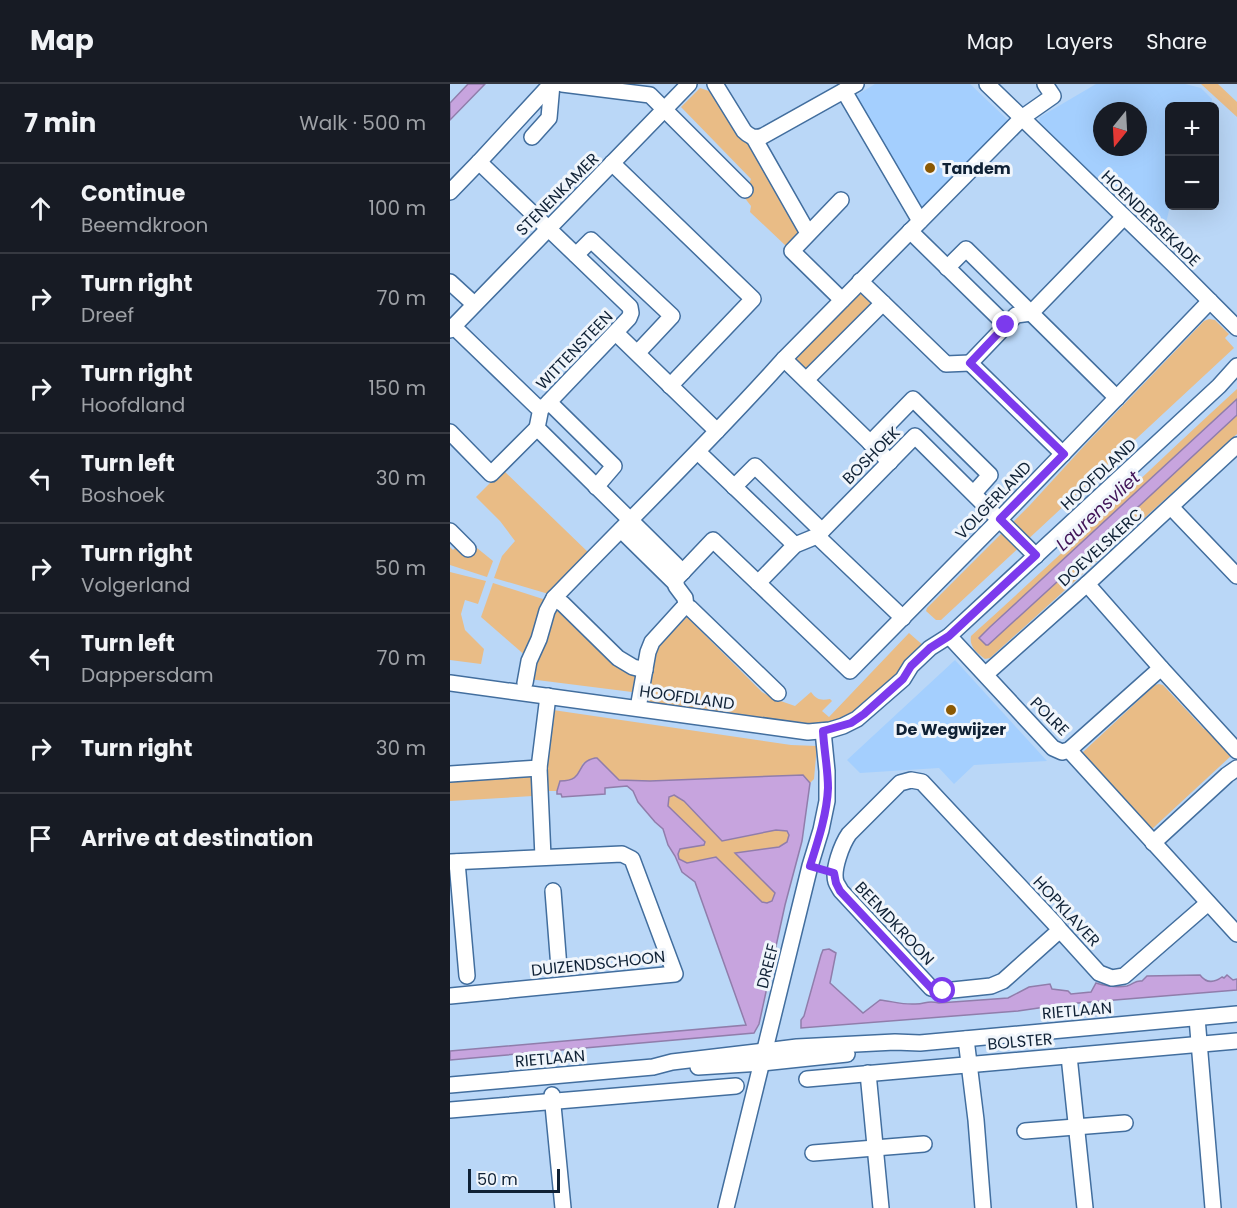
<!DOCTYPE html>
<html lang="en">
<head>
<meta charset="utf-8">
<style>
  :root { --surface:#171b24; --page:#242831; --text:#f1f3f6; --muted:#9ea1a6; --line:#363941 }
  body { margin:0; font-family:Poppins,sans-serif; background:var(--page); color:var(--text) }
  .controls { position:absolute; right:18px; top:18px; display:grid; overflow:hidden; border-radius:9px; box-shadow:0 6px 24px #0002 }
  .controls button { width:54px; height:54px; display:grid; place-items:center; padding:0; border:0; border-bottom:2px solid var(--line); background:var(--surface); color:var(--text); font:30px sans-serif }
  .compass { position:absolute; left:643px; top:18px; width:54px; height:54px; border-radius:50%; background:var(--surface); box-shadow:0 6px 24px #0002; rotate:198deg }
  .scale { position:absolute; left:18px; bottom:15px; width:92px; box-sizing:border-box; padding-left:6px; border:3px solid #0f2135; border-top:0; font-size:16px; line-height:21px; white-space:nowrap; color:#0f2135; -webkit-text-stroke:4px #f0f5fb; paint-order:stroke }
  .stop { position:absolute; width:18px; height:18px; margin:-14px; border:4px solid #7c3aed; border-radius:50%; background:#fff }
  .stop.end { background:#7c3aed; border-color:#fff; box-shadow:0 2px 6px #0008 }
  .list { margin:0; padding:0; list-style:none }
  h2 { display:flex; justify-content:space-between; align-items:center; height:78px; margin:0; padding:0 24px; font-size:26px }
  h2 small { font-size:20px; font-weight:400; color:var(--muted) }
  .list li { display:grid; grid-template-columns:39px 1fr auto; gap:18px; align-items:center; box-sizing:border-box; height:90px; padding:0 24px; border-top:2px solid var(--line) }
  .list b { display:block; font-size:22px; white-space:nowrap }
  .list p { margin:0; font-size:20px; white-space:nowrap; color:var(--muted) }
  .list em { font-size:20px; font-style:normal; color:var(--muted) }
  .icon { flex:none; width:33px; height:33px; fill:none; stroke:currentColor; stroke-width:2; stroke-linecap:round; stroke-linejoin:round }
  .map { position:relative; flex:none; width:787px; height:1124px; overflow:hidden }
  header { display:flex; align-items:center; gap:36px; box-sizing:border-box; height:84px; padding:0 30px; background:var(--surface); border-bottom:2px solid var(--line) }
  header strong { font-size:28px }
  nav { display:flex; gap:33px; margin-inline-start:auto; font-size:21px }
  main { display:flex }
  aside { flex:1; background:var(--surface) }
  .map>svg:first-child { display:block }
</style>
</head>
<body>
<header>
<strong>Map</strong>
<nav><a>Map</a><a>Layers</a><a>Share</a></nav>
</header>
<main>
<aside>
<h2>7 min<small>Walk · 500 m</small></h2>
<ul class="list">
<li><svg class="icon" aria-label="ahead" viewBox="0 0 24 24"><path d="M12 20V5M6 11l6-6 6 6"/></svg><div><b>Continue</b><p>Beemdkroon</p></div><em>100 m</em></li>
<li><svg class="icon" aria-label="right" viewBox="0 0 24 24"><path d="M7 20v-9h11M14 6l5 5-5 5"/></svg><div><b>Turn right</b><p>Dreef</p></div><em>70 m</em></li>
<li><svg class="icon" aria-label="right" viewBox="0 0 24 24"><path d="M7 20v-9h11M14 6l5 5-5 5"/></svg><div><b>Turn right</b><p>Hoofdland</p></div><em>150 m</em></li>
<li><svg class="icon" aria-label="left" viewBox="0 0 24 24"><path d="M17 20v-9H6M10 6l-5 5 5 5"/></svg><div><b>Turn left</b><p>Boshoek</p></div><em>30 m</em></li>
<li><svg class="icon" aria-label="right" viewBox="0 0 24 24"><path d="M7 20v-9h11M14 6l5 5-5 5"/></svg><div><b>Turn right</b><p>Volgerland</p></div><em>50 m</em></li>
<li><svg class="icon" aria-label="left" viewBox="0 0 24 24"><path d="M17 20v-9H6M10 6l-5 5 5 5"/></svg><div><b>Turn left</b><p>Dappersdam</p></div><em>70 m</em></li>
<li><svg class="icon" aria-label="right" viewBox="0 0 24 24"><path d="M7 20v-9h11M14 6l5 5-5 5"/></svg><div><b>Turn right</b></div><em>30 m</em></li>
<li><svg class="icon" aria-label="arrive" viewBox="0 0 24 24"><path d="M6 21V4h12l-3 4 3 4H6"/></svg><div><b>Arrive at destination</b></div></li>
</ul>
</aside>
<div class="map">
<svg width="787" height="1124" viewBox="0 0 787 1124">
  <rect width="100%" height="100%" fill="#bad7f7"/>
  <g fill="#a4cffe" fill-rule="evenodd">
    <polygon points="425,0 520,0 562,40 474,129 402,14"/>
    <path d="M646,0H735L751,4L762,15L761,22H720V122L713,152L705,146L702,147L589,38L590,33ZM652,27H688V63H652Z"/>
    <polygon points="505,576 597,677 524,681 504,700 489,684 410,689 397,676"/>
  </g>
  <g fill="#e9bc86">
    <polygon points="751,0 768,0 787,18 787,33"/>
    <polygon points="250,4 259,7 292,56 303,61 353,151 341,165 336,162 300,128 301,122 294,113 301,95 231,23"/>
    <polygon points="406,205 422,219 354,291 339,276"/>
    <polygon points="759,235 765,236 779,250 775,254 784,264 491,536 486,536 476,527 477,524 580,421 635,361 754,237"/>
    <path d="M787,305V315L540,543L535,561H538L631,476L787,331V350L540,574L535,575C527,569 519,563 521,552C611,471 698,387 787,305Z"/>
    <polygon points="53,386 141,471 102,511 44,494 52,472 65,457 50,437 26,413"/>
    <polygon points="8,461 19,472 27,464 43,477 37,493 0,481 0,463 3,466"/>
    <polygon points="0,488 36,497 28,520 15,516 11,530 15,546 34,565 31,580 0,576"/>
    <polygon points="43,499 96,516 77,573 31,533"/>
    <polygon points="103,521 187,589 182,608 79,595"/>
    <path d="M237,533L312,608L322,614L345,622L361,608C366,615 370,617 380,615L382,617L372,627L379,633L459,549L475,563L427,611L393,637L363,642L196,619L205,568L210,561Z"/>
    <polygon points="709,600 713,601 754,645 757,643 782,671 702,745 633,670 633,668 705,601"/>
    <path d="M103,626L341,661L367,662L364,695L360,699L353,691L200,697L169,696L147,674L133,679C127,693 125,697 110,698L107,707H97L95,683Z"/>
    <polygon points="82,689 83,712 0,717 0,697"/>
    <polygon points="223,711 234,717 272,757 326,746 336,747 339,751 337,758 329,763 285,769 325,809 322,817 317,819 312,818 266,773 237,779 229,775 228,770 230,765 254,761 255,758 218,722 219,713"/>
  </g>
  <g fill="#c7a4de" stroke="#907dab" stroke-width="1.5" fill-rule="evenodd">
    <polygon points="18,0 35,0 0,36 0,19"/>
    <polygon points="787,315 787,331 631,476 538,561 536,561 529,554 540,543"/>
    <path d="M145,674H147L169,696L200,697L353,691L360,699L352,757L335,821L309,940L304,949L0,976V967L296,941L245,798L232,788L225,772L218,761L213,745L205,738L188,718L183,707L177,702L155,704V710L112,713L111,710H107V707L110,697C137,697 123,679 145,674ZM224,711L234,717L272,757L326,746L337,747L339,751L337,758L329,763L285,769L325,809L322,817L317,819L312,818L266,773L237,779L229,775L228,770L230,765L254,761L255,758L218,722L219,713Z"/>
    <path d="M379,865L386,869L380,899L413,929L430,916C441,917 453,921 465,920C477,920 476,916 489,919L558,914L579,903L600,900L602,905L618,907L621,910L641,908L646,899C656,902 667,904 677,902C684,900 685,896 692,897L697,892L750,891C756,899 764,899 772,893L774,894L777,891L783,896L787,895V906L616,920L568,927L351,944V936L354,932L371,871L373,866Z"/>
  </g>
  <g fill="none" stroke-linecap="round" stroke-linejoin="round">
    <g stroke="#426e9e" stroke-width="18">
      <g id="minor">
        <polyline points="112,0 200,11 295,106"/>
        <path d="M265,0L294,47C300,53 305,55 313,52L406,0"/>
        <polyline points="537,0 722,179 787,244"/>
        <polyline points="394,7 470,137"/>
        <polyline points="82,53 99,34 102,0"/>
        <polyline points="304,54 358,149"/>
        <polyline points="162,79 303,215 220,302"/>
        <polyline points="0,108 29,78 101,0"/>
        <polyline points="391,116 342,167 392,216"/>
        <polyline points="460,147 556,241"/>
        <polyline points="126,171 141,156 222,232 192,264"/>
        <polyline points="497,184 516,165 581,229"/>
        <polyline points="410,197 433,219"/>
        <polyline points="0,198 24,220"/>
        <polyline points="3,242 86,322 91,324 96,321 179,234 181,229 180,223 29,78"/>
        <polyline points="0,246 239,0"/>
        <polyline points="166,249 267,347"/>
        <polyline points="334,275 440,378"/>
        <polyline points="520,279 613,370"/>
        <polyline points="520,279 566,231 581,229"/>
        <polyline points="356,296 433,219 496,280 520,279"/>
        <polyline points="667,314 581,229 674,133"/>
        <polyline points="99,318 164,382 146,403"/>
        <polyline points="91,324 87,344 233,488"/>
        <polyline points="0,348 41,390 87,344"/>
        <polyline points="420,359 463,315 540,391 524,409"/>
        <polyline points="248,368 345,461"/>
        <polyline points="284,403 305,382 372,447"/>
        <polyline points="721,423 787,492"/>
        <polyline points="171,446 226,500"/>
        <polyline points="0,447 18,465"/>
        <polyline points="308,499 400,587 550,435 760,217"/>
        <polyline points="637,500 711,584 787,667"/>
        <polyline points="104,514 113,520 168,574 183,583 195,586"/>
        <polyline points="236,523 235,514 226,502 226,495 263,456 308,499 345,461 367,452"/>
        <polyline points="453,534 367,452 465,352 586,472"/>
        <polyline points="499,552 603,664 612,668 619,666 711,584"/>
        <polyline points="536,590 637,500 787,361"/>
        <polyline points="0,599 358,648 380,646 393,642 407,635 453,595 461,582 480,564 499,552 769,302 787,282"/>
        <path d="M75,599L79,577L89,555L97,527L104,514C181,434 260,358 334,275L573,33L603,12L595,0"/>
        <polyline points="188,624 198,568 202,558 232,525 236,523 240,524 328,609"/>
        <polyline points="619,666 787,850"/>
        <polyline points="89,684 93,773"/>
        <polyline points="0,690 89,684 98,612"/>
        <polyline points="703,759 777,691 787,684"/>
        <polyline points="0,778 172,770 182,775 225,890 0,912"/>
        <polyline points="7,778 17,892"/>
        <polyline points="103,807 109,884"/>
        <path d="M610,846L553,897L541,902L493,907L481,904L391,807C390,805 386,799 386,798C382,786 392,760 399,750L450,699L461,696L472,698L606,841L610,846L649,889L662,894L674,892L758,819"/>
        <polyline points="747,934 763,1124"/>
        <polyline points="516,955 526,1036 533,1124"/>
        <polyline points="619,972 635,1124"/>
        <polyline points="248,983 312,979 397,970"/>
        <polyline points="418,989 431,1124"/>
        <polyline points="357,995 787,957"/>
        <polyline points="0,1001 203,983 222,978 347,963 445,958 470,959 787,930"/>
        <polyline points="102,1011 113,1124"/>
        <polyline points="0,1026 286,1002"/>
        <polyline points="575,1047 675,1039"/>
        <polyline points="363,1069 474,1060"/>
        <polyline points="276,1124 360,782 371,746 377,717 377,687 373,647"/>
      </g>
    </g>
    <use href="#minor" stroke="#fff" stroke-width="15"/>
  </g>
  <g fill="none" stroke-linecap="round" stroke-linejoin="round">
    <path stroke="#7c3aed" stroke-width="8" d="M493,907L481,904L390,807L386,799L384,789L360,782C368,757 377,730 378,704C378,685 374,666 373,647L401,639L414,630L453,595L461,582L480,564L499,552L586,471L550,435L614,370L520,279L556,241"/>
  </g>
  <g fill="#8b5903" stroke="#f0f5fb" stroke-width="2">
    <circle cx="480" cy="84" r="6"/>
    <circle cx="501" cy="626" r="6"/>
  </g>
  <g text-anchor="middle" stroke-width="6" stroke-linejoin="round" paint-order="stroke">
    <g font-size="16" font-weight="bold" fill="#0f2135" stroke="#f0f5fb" text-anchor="start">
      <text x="492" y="90">Tandem</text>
      <text x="501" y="651" text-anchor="middle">De Wegwijzer</text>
    </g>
    <g font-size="16" fill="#0f2135" stroke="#f0f5fb">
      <text transform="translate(107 110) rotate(-45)" y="6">STENENKAMER</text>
      <text transform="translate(701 134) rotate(44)" y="6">HOENDERSEKADE</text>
      <text transform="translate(124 266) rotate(-46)" y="6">WITTENSTEEN</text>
      <text transform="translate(421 371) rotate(-45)" y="6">BOSHOEK</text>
      <text transform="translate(648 390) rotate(-43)" y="6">HOOFDLAND</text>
      <text transform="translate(543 416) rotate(-46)" y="6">VOLGERLAND</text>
      <text transform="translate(650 463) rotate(-42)" y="6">DOEVELSKERC</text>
      <text transform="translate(237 613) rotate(8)" y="6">HOOFDLAND</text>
      <text transform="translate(600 632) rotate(45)" y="6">POLRE</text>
      <text transform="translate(617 827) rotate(47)" y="6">HOPKLAVER</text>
      <text transform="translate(445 839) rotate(47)" y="6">BEEMDKROON</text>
      <text transform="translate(148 879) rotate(-6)" y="6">DUIZENDSCHOON</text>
      <text transform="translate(317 882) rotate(-76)" y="6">DREEF</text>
      <text transform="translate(627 926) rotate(-5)" y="6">RIETLAAN</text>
      <text transform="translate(570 957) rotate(-5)" y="6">BOLSTER</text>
      <text transform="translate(100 974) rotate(-5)" y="6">RIETLAAN</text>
    </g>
    <g font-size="18" font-style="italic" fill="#411458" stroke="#f0f5fb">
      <text transform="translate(648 427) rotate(-43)" y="6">Laurensvliet</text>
    </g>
  </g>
</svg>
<div class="controls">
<button>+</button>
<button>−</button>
</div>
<svg class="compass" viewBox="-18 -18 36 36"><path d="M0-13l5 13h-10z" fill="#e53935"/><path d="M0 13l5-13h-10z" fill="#9ea1a6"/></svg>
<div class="scale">50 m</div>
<div class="stop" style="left:493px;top:907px"></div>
<div class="stop end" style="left:556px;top:241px"></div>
</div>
</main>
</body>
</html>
